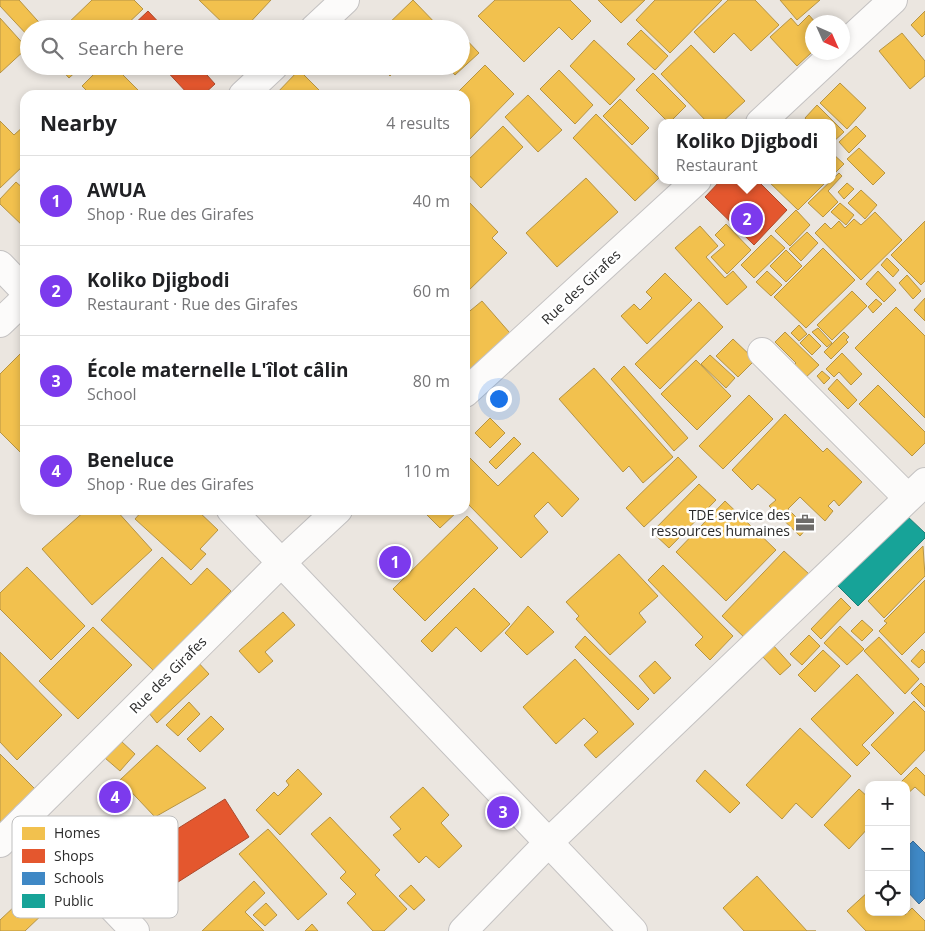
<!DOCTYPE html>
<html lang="en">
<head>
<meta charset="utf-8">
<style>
  :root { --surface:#fff; --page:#f2f2f2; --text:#202124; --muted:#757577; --line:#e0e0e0; --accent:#7c3aed }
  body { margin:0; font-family:"Open Sans",sans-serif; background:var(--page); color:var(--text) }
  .controls { position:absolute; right:15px; bottom:15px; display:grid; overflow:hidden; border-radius:10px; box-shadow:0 2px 8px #0003 }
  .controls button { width:45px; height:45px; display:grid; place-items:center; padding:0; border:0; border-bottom:1px solid var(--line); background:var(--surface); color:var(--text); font:25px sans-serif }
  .compass { position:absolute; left:805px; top:15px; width:45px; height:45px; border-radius:50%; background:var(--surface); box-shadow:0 2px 8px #0003; rotate:135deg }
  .you { position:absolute; left:498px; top:398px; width:18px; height:18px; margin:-12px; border:4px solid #fff; border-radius:50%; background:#1a73e8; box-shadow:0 0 0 8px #1a73e833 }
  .badge { display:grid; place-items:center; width:32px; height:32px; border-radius:50%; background:var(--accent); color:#fff; font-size:16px; font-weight:700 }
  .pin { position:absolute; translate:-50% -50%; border:2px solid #fff; box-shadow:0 1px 5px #0006 }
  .popup { position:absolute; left:658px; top:119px; width:178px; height:65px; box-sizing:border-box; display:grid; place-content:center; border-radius:10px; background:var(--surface); filter:drop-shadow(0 1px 4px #0005); font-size:16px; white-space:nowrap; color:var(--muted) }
  .popup b { font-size:19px; color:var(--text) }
  .popup::after { content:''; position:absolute; left:50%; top:100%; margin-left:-10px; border:10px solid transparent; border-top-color:var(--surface) }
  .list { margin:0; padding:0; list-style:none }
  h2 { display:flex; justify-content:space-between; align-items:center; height:65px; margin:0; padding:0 20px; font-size:21px }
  h2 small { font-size:16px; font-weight:400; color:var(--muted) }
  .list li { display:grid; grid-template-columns:32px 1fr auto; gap:15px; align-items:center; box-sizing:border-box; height:90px; padding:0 20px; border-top:1px solid var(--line) }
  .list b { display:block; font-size:19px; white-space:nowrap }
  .list p { margin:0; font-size:16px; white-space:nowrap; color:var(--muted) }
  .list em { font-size:16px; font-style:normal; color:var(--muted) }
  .icon { flex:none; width:28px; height:28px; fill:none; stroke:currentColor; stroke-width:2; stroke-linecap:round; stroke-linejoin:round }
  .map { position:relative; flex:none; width:925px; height:931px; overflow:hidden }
  .search { position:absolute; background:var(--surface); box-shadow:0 2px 8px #0003; left:20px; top:20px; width:450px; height:55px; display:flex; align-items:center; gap:12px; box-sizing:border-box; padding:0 18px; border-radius:28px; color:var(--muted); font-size:19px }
  .panel { position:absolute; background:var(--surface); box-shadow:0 2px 8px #0003; left:20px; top:90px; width:450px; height:425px; border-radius:15px }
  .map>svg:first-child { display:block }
</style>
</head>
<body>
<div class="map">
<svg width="925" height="931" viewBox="0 0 925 931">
  <rect width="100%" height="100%" fill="#ebe6e0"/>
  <g fill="#f2c14e" stroke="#b69444">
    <polygon points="0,0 19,0 45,29 29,29 29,37 0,6"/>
    <polygon points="92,0 134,0 143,9 122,29 62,29"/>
    <polygon points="199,0 271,0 244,29 229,29"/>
    <polygon points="413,0 440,28 383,29"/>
    <polygon points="495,0 570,0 591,21 572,40 559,27 524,62 478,16"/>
    <polygon points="598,0 645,0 621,23"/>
    <polygon points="655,0 722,0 670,53 636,20"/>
    <polygon points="728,0 755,0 779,25 751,51 734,33 714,53 694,32"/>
    <polygon points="780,0 820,0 797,20"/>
    <polygon points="925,11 925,34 922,37 911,25"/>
    <polygon points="809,15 815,22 812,22 812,52 797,66 770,37 791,18 798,26"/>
    <polygon points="0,18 27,48 0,73"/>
    <polygon points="641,30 668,56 655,70 627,44"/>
    <polygon points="902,33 925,61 925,76 910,89 879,51"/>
    <polygon points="461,34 479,53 455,75 447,66 461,66"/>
    <polygon points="594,40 635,79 610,105 570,66"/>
    <polygon points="691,45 745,101 721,123 708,123 661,74"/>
    <polygon points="485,65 514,94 465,144 465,95 455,95"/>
    <polygon points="58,66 82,66 69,78"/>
    <polygon points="102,66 114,66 143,95 91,95 82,86"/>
    <polygon points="125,66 139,66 132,73"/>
    <polygon points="380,66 400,66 390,76"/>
    <polygon points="299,70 324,95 275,95"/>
    <polygon points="559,70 593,105 575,124 540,89"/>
    <polygon points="653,73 686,106 669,123 636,90"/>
    <polygon points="840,83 866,108 847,129 820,103"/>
    <polygon points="528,95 562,130 538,152 505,117"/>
    <polygon points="620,99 649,128 632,145 603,116"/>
    <polygon points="817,105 844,132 832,143 832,123 809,123 805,118"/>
    <polygon points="596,114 659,178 635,201 573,138"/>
    <polygon points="0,121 14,135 25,125 25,164 0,188"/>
    <polygon points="503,126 523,147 481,188 465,171 465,163"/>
    <polygon points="856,126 866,136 849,153 839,142"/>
    <polygon points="859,148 885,173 873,185 847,159"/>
    <polygon points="832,153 844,164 832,176"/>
    <polygon points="839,173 842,176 828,191 838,202 823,217 808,203"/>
    <polygon points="586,178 618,212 557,267 526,233"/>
    <polygon points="767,180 828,180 798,210"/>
    <polygon points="16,182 25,190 25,228 0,204 0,199"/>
    <polygon points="847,183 854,189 844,199 838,192"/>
    <polygon points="861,190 877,205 865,219 848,203"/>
    <polygon points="468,201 498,232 492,238 507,253 465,294 465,204"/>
    <polygon points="840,203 854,215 846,225 831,212"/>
    <polygon points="796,210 810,225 790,246 775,231"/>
    <polygon points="875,212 902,240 861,280 815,233 825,223 831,229 839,221 845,228 854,219 861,225"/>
    <polygon points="925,221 925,281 921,285 891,255"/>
    <polygon points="726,224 751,250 727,274 711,257 725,245 715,235"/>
    <polygon points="700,226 718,246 706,257 725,278 733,271 747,287 727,305 675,248"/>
    <polygon points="807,232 818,243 801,261 789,249"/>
    <polygon points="771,235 785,248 754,278 741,265"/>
    <polygon points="823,248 855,280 806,328 774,297"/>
    <polygon points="786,250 802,266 786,282 770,266"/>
    <polygon points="887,258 899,270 893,277 881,265"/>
    <polygon points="767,271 782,285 771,296 756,282"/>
    <polygon points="878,271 896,290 884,302 866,284"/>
    <polygon points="665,273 692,300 647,344 621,316 634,304 640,310 652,298 646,292"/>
    <polygon points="907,275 921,291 913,299 899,283"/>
    <polygon points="852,291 867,306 832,340 817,325"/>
    <polygon points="925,298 925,321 914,310"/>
    <polygon points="876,299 882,304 873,313 868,307"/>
    <polygon points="482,301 516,340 465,383 465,315"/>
    <polygon points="699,302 723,327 660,389 635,364"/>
    <polygon points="896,307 925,336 925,418 855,348"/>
    <polygon points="799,325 807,334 799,341 791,333"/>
    <polygon points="818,328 832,343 827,347 812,332"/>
    <polygon points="785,332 819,365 803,380 791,368 796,363 775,342"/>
    <polygon points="844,332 849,337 846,340 848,342 831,359 824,352"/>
    <polygon points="809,334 821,346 812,355 800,343"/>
    <polygon points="733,339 755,360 738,377 716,356"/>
    <polygon points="25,349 25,448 20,452 0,432 0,374"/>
    <polygon points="842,353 862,374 851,385 839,372 834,377 826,369"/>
    <polygon points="710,355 735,378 726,388 701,364"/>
    <polygon points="696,360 731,396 697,430 661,394"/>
    <polygon points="624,366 688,438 674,451 611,379"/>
    <polygon points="594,368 673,457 643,483 629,466 623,472 559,399"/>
    <polygon points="822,371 830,378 824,384 817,376"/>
    <polygon points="837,379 857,400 848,409 828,389"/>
    <polygon points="878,385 925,432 925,443 912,456 859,404"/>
    <polygon points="749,395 773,419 723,469 699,446"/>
    <polygon points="785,414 823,452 827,448 862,482 839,506 834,500 828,506 833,511 825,521 800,497 788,509 807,528 800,536 769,506 776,500 758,484 752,490 732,470"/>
    <polygon points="490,418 505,433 490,448 475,433"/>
    <polygon points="514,437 521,444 496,469 489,462"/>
    <polygon points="533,452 579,499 562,517 548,502 534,516 548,532 521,558 465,501 465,459 468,456 498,486"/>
    <polygon points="678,457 697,477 644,527 626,508"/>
    <polygon points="699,484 716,500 669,548 652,532"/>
    <polygon points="725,501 776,550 726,601 676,552"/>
    <polygon points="86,510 116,510 152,550 92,605 42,549"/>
    <polygon points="143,510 197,510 218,530 200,549 206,554 191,570 135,519"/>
    <polygon points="426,510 459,510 440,528 424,512"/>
    <polygon points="467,516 498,548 425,621 393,589"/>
    <polygon points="923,546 925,576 884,618 868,601"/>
    <polygon points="784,551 809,574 747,640 722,616"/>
    <polygon points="619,554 658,596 639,613 646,622 610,655 576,619 579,616 566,602"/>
    <polygon points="162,557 191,585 207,568 231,591 154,671 101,620"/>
    <polygon points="663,565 733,636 710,660 695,645 703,637 648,580"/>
    <polygon points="27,567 85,626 51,660 0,609 0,593"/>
    <polygon points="925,580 925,632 902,655 879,631 887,623 884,621"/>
    <polygon points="474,588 510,624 481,652 456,627 432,652 421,641"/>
    <polygon points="841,598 851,608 821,639 811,629"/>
    <polygon points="528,606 554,632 527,655 505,633"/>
    <polygon points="283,612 295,625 265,652 273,661 259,673 239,651"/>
    <polygon points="862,620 873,630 862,641 851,631"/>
    <polygon points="840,626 864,649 847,665 824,643"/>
    <polygon points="93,627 132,665 78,719 39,681"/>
    <polygon points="809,635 820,646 802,665 790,654"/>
    <polygon points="585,636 649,699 638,710 575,647"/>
    <polygon points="879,637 919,679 905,694 864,651"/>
    <polygon points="773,645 791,665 780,675 762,656"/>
    <polygon points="922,649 925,652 925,662 919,668 911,661"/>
    <polygon points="823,650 840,666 815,692 798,675"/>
    <polygon points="0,652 62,715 17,760 0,742"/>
    <polygon points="195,659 209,674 157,723 144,707"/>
    <polygon points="575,659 634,724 596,758 584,745 598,732 584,718 556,744 523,707"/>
    <polygon points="655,661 671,678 654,694 639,676"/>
    <polygon points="857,674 894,713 862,745 870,753 857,766 811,719"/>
    <polygon points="921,683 925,687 925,707 911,693"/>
    <polygon points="914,701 925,712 925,750 901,775 871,745"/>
    <polygon points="189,702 200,714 178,736 166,725"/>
    <polygon points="211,716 224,729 200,752 187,739"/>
    <polygon points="800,728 851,776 812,818 796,803 782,819 746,785"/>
    <polygon points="121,741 135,754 120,771 105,758"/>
    <polygon points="157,745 206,788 155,817 120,780"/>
    <polygon points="0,754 37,791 0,828"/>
    <polygon points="916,767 925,776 925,796 915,787 906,795 906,785 898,785"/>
    <polygon points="298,769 322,794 280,835 256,810 274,792 278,796 289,785 286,781"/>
    <polygon points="705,770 740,803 730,813 696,781"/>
    <polygon points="423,787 449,815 441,823 462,846 439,868 426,856 419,863 393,835 401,829 390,817"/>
    <polygon points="859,789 869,798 869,827 849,849 824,825"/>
    <polygon points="330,817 380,870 375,875 407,909 384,931 373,931 347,903 356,894 340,878 346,872 311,834"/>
    <polygon points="268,829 327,894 298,920 239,854"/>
    <polygon points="757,876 807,931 816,931 744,931 723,908"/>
    <polygon points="254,881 265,893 245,912 264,931 202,931"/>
    <polygon points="411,885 425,900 414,910 399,896"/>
    <polygon points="31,891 48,909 25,931 0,931 0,920"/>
    <polygon points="869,891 869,912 902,912 905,915 912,908 925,921 925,931 866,931 847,911"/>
    <polygon points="266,903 277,915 265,926 253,915"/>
    <polygon points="312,924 318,931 305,931"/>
  </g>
  <g fill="#e4572e" stroke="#ac4a2d">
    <polygon points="148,11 165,29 129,29"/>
    <polygon points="162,66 199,66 215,84 203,95 189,95"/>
    <polygon points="721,180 757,180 787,210 754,245 705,197"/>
    <polygon points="225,799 249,837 145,903 121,864"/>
  </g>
  <polygon fill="#3f88c5" stroke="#396c97" points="913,841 925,853 925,898 919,904 906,890 906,848"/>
  <polygon fill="#17a398" stroke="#1d7f77" points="906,515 925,533 925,538 858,606 837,585"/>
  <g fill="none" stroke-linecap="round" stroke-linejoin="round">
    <g stroke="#c4c2c2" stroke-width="30">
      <g id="minor">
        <polyline points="314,29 345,0"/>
        <polyline points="842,47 893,0"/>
        <polyline points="243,95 274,66"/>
        <polyline points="760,123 836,52"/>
        <polyline points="0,265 25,291"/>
        <polyline points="0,323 25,299"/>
        <polyline points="762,352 907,497"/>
        <polyline points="465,393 697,180"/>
        <polyline points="231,510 633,931"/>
        <polyline points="26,817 135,931"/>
        <polyline points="0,843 281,563 338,510"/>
        <polyline points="463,931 549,842 925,482"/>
      </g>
    </g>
    <use href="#minor" stroke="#fcfbfa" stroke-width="28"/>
  </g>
  <defs>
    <g id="office-bare" transform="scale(1.5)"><path d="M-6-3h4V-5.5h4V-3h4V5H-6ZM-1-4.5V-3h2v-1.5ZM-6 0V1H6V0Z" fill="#6e6c6a" stroke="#fff" stroke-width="2.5" paint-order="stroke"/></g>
  </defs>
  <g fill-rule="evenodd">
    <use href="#office-bare" x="805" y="523"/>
  </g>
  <g text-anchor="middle" stroke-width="5" stroke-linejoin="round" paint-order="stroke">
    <g font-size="14" fill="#2b2b2b" stroke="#fff">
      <text transform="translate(581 287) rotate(-43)" y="5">Rue des Girafes</text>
      <text transform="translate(168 675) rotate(-45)" y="5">Rue des Girafes</text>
    </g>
    <g font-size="14" fill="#2b2b2b" stroke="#fff" text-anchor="end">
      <text x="790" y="520">TDE service des<tspan x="790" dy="16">ressources humaines</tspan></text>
    </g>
  </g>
  <rect x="12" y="816" width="166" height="102" rx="8" fill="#fff" stroke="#bfbfbf" stroke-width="1"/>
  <rect x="22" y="827" width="23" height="13" fill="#f2c14e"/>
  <rect x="22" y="849" width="23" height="14" fill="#e4572e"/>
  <rect x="22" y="872" width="23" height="13" fill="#3f88c5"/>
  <rect x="22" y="894" width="23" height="14" fill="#17a398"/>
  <g font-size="14" fill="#2b2b2b">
    <text x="54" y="838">Homes</text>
    <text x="54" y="861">Shops</text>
    <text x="54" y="883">Schools</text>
    <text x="54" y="906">Public</text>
  </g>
</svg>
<div class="controls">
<button>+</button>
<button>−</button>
<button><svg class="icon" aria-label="locate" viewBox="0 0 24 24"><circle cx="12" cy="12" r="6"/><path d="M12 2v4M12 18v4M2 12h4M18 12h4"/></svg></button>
</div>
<svg class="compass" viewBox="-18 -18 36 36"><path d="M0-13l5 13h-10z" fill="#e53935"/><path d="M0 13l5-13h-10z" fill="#757577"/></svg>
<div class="you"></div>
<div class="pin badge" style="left:395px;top:562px">1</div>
<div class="pin badge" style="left:747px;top:219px">2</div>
<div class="popup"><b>Koliko Djigbodi</b>Restaurant</div>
<div class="pin badge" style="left:503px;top:812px">3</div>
<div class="pin badge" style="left:115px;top:797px">4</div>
<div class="search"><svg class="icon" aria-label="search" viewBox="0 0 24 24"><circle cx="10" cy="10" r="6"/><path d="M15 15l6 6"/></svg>Search here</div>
<section class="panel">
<h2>Nearby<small>4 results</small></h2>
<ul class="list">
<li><span class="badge">1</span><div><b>AWUA</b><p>Shop · Rue des Girafes</p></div><em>40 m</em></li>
<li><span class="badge">2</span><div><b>Koliko Djigbodi</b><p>Restaurant · Rue des Girafes</p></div><em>60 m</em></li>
<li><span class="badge">3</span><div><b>École maternelle L'îlot câlin</b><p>School</p></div><em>80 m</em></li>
<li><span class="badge">4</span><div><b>Beneluce</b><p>Shop · Rue des Girafes</p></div><em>110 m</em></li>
</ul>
</section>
</div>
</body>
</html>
